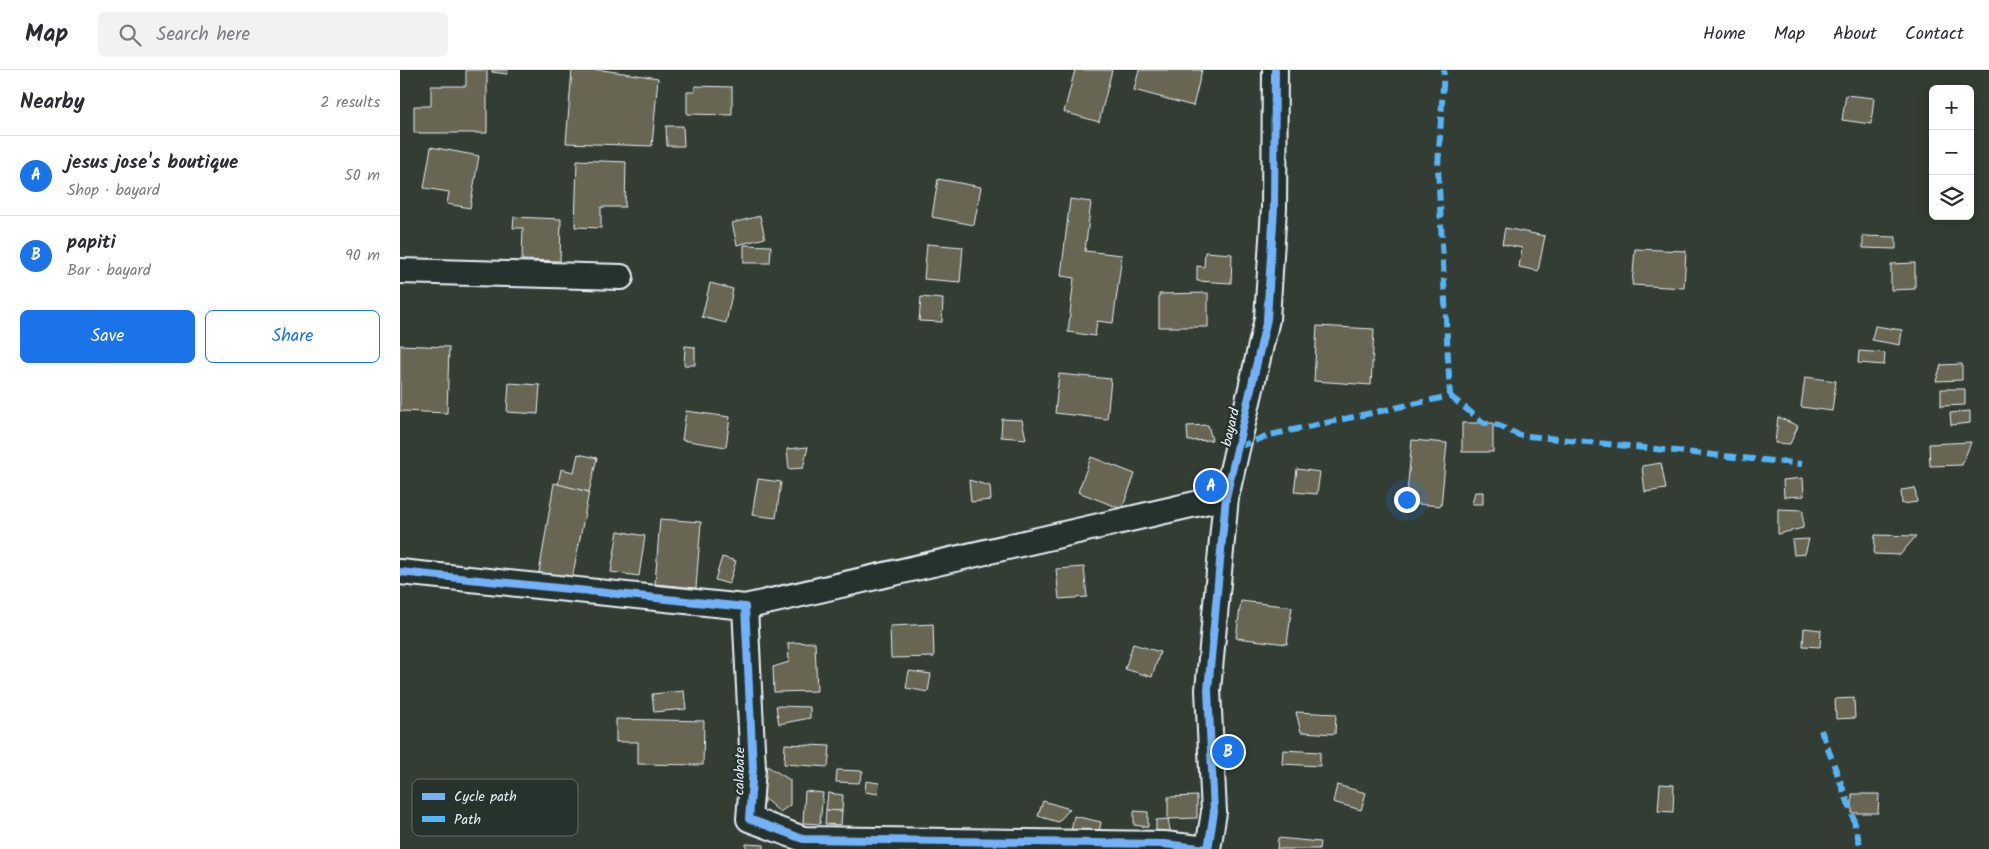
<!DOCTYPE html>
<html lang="en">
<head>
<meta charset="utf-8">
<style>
  :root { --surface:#fff; --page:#f2f2f3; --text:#2b2b33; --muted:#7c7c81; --line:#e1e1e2; --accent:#1a73e8 }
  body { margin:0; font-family:Kalam,sans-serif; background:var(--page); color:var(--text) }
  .controls { position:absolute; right:15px; top:15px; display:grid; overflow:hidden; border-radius:8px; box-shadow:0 2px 12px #0003 }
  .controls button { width:45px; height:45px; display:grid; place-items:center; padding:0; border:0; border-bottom:1px solid var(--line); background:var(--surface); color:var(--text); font:25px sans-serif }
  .you { position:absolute; left:1006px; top:429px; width:18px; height:18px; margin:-12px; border:4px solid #fff; border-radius:50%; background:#1a73e8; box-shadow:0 0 0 8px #1a73e833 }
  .badge { display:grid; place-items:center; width:32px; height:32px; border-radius:50%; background:var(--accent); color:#fff; font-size:16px; font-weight:700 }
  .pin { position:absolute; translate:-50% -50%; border:2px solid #fff; box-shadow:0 1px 5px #0006 }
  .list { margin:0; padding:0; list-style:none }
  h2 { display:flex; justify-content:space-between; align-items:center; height:65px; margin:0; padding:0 20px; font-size:21px }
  h2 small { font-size:16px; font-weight:400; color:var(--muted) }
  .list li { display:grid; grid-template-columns:32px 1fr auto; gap:15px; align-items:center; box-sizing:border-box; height:80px; padding:0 20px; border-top:1px solid var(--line) }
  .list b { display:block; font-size:19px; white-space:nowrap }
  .list p { margin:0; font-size:16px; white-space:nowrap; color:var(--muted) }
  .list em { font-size:16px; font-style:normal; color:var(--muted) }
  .actions { display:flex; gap:10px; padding:15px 20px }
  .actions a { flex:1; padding:11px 0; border:1px solid var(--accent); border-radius:8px; text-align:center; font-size:18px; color:var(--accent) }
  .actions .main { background:var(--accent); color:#fff }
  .icon { flex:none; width:28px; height:28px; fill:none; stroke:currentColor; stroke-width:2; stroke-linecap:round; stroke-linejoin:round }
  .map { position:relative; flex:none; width:1589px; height:779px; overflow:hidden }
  header { display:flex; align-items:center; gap:30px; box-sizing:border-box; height:70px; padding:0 25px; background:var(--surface); border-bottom:1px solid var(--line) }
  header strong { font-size:24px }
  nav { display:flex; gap:28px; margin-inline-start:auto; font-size:18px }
  .search { width:350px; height:45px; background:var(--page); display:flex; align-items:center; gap:12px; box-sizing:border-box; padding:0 18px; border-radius:8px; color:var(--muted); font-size:19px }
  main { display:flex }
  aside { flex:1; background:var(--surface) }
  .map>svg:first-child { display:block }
</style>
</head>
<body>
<header>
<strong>Map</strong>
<div class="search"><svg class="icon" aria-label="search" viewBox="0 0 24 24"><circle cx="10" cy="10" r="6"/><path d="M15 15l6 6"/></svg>Search here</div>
<nav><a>Home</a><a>Map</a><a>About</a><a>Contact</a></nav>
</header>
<main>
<aside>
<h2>Nearby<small>2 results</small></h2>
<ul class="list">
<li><span class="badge">A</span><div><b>jesus jose's boutique</b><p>Shop · bayard</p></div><em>50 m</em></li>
<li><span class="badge">B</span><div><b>papiti</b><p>Bar · bayard</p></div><em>90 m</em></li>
</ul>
<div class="actions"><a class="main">Save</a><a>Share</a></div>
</aside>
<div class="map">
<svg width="1589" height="779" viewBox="0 0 1589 779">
  <rect width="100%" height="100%" fill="#333d34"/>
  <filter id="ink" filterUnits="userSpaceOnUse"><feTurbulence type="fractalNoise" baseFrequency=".02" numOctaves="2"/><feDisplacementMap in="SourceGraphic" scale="10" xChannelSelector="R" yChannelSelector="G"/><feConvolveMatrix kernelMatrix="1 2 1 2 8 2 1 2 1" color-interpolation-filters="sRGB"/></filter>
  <g filter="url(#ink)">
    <g fill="#686652" stroke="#e8f1f8">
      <polygon points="66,0 87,0 87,63 14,63 14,36 31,36 31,16 66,16"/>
      <polygon points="92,0 108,0 107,4 92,2"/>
      <polygon points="172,0 202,0 258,8 252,76 166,73"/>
      <polygon points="675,0 712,0 699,52 664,42"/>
      <polygon points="739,0 802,0 793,36 734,20"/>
      <polygon points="295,16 332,17 332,45 287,44 287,22 295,22"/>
      <polygon points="1446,25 1474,28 1471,54 1442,50"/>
      <polygon points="266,56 283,56 284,76 267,76"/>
      <polygon points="31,77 79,86 70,138 47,134 49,122 24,118"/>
      <polygon points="177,90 226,92 225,137 201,137 201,158 175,157"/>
      <polygon points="538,109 581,117 574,155 532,147"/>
      <polygon points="670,129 691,132 685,181 722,185 713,253 697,251 695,266 668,262 674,208 661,206"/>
      <polygon points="360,146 365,168 337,175 332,153"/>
      <polygon points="114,147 161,149 160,191 122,190 123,158 113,158"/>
      <polygon points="1105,158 1145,166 1138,201 1119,197 1122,178 1102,174"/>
      <polygon points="1463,166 1496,167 1496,179 1463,178"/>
      <polygon points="527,174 563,177 560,212 524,209"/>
      <polygon points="344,175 371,176 370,193 344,193"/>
      <polygon points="1235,179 1286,181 1284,218 1232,215"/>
      <polygon points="805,182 832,184 831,213 797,211 797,196 804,197"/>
      <polygon points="1515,193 1515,219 1491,220 1491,194"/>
      <polygon points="310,213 333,219 326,253 302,247"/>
      <polygon points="808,223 808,257 759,257 759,224"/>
      <polygon points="521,227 543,229 542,252 519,251"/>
      <polygon points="917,256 974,259 971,315 914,311"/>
      <polygon points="1475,256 1502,260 1500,275 1472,270"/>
      <polygon points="0,275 49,277 47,343 0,341"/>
      <polygon points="285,276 295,277 295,295 284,295"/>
      <polygon points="1459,281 1485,283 1484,295 1458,293"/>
      <polygon points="1562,294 1562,310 1536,311 1541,295"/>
      <polygon points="659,304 711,309 707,349 655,343"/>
      <polygon points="1405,307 1436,311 1432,341 1401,337"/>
      <polygon points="109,313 140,315 138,344 107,342"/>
      <polygon points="1541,319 1565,319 1565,335 1541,336"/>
      <polygon points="286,341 330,347 326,377 282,370"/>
      <polygon points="1570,341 1570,353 1551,355 1550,343"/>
      <polygon points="1378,347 1398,356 1390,374 1375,373"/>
      <polygon points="602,349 622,350 626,369 601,367"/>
      <rect x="1062" y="353" width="31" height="29"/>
      <polygon points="808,355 812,370 788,371 787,356"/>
      <polygon points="1012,370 1047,373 1041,436 1006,433"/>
      <polygon points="1571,372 1562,395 1530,396 1529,374"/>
      <polygon points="408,377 403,398 389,399 387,379"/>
      <polygon points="178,384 197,388 189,422 158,415 161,399 174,402"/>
      <polygon points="691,387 735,404 722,439 678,422"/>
      <polygon points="1261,393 1266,419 1245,422 1242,396"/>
      <polygon points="897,399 920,402 917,424 894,422"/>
      <polygon points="1403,408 1404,426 1384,427 1383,410"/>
      <polygon points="358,409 381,412 376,448 352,445"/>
      <polygon points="569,410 590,416 591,430 571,432"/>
      <polygon points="154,413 189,422 172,509 139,503"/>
      <polygon points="1515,418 1517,432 1502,434 1501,420"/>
      <polygon points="1075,422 1083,422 1083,434 1072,434"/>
      <polygon points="1378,439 1403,440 1403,458 1378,464"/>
      <polygon points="260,449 301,452 296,518 255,514"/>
      <polygon points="218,461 245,466 239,506 211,502"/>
      <polygon points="1475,465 1516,466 1500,485 1474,484"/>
      <polygon points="1409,469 1405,484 1394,485 1392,470"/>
      <polygon points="322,487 336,491 329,514 315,510"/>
      <polygon points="684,497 687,527 659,529 656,499"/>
      <polygon points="841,531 892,537 887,574 836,568"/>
      <polygon points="533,554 534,587 491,588 490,556"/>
      <polygon points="1404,558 1421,560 1420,577 1403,576"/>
      <polygon points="415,572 417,621 374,622 373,597 389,592 388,573"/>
      <polygon points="733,574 760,582 752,607 725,599"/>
      <polygon points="509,601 531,604 528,622 506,618"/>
      <polygon points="284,621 286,639 254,642 252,624"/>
      <polygon points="1454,628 1455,648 1436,649 1435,629"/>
      <polygon points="376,636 410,637 410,648 379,654"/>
      <polygon points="896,642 936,644 935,664 901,662"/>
      <polygon points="216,649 304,651 303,695 238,694 238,672 216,672"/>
      <polygon points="385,674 430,676 428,697 384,694"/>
      <polygon points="883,680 920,682 920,696 882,694"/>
      <polygon points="367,696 390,710 390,735 380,742 361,726"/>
      <polygon points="437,700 463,701 459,713 436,712"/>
      <polygon points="466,711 479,713 478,724 465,722"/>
      <polygon points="1260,714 1274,715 1273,742 1258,741"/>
      <polygon points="937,715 966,723 961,740 933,732"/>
      <polygon points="405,721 423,723 420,754 403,753"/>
      <polygon points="428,723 443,725 442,741 426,740"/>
      <polygon points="1452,724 1479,724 1478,743 1452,743"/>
      <polygon points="797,726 797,748 768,749 768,727"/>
      <polygon points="643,731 670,739 658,752 638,746"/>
      <polygon points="426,740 442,741 441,755 425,754"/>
      <polygon points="734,741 748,742 748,757 734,755"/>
      <polygon points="674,746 701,752 697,771 670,766"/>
      <polygon points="768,749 771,765 756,765 756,750"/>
      <polygon points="878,768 920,772 919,779 877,779"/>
      <polygon points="346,774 364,775 364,779 346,779"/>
    </g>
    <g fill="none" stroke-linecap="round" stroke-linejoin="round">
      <g stroke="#e8f1f8" stroke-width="28">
        <g id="street">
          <polyline points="0,201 221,207"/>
          <polyline points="0,502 345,537 353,698 349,749 403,769 764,774 808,779"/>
          <polyline points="345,537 826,427"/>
          <polyline points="808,779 814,742 808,620 826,427 867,249 874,138 875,0"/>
        </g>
      </g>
      <use href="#street" stroke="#26332d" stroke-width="24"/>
      <g stroke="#56b5f8" stroke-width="6" stroke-dasharray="12 6" stroke-linecap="butt">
        <polyline points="1050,326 1084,353 1093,353 1119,365 1402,394"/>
        <polyline points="838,377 870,365 1050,326 1038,97 1044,0"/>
        <polyline points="1421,660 1452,743 1461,779"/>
      </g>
      <g stroke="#26332d" stroke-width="11">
        <g id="cycleway">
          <polyline points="0,502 345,537 353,698 349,749 403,769 764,774 808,779"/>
          <polyline points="808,779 814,742 808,620 826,427 867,249 874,138 875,0"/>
        </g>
      </g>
      <use href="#cycleway" stroke="#73b2f8" stroke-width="8"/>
    </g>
  </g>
  <g text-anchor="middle" stroke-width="4.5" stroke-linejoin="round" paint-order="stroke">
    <g font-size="14" fill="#e8f1f8" stroke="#26332d">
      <text transform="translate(830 357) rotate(-77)" y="5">bayard</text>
      <text transform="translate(339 701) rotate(-89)" y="5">calabate</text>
    </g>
  </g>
  <rect x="12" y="709" width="166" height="57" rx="8" fill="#26332d" stroke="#606c6a" stroke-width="1"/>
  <rect x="22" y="723" width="23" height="7" fill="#73b2f8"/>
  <rect x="22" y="746" width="23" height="6" fill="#56b5f8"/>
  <g font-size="14" fill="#e8f1f8">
    <text x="54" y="731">Cycle path</text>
    <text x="54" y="754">Path</text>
  </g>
</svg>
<div class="controls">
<button>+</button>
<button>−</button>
<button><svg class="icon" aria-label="layers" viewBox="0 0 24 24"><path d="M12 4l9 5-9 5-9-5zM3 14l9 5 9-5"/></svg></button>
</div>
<div class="you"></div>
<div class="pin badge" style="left:811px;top:416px">A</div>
<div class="pin badge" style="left:828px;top:682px">B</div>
</div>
</main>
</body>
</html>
